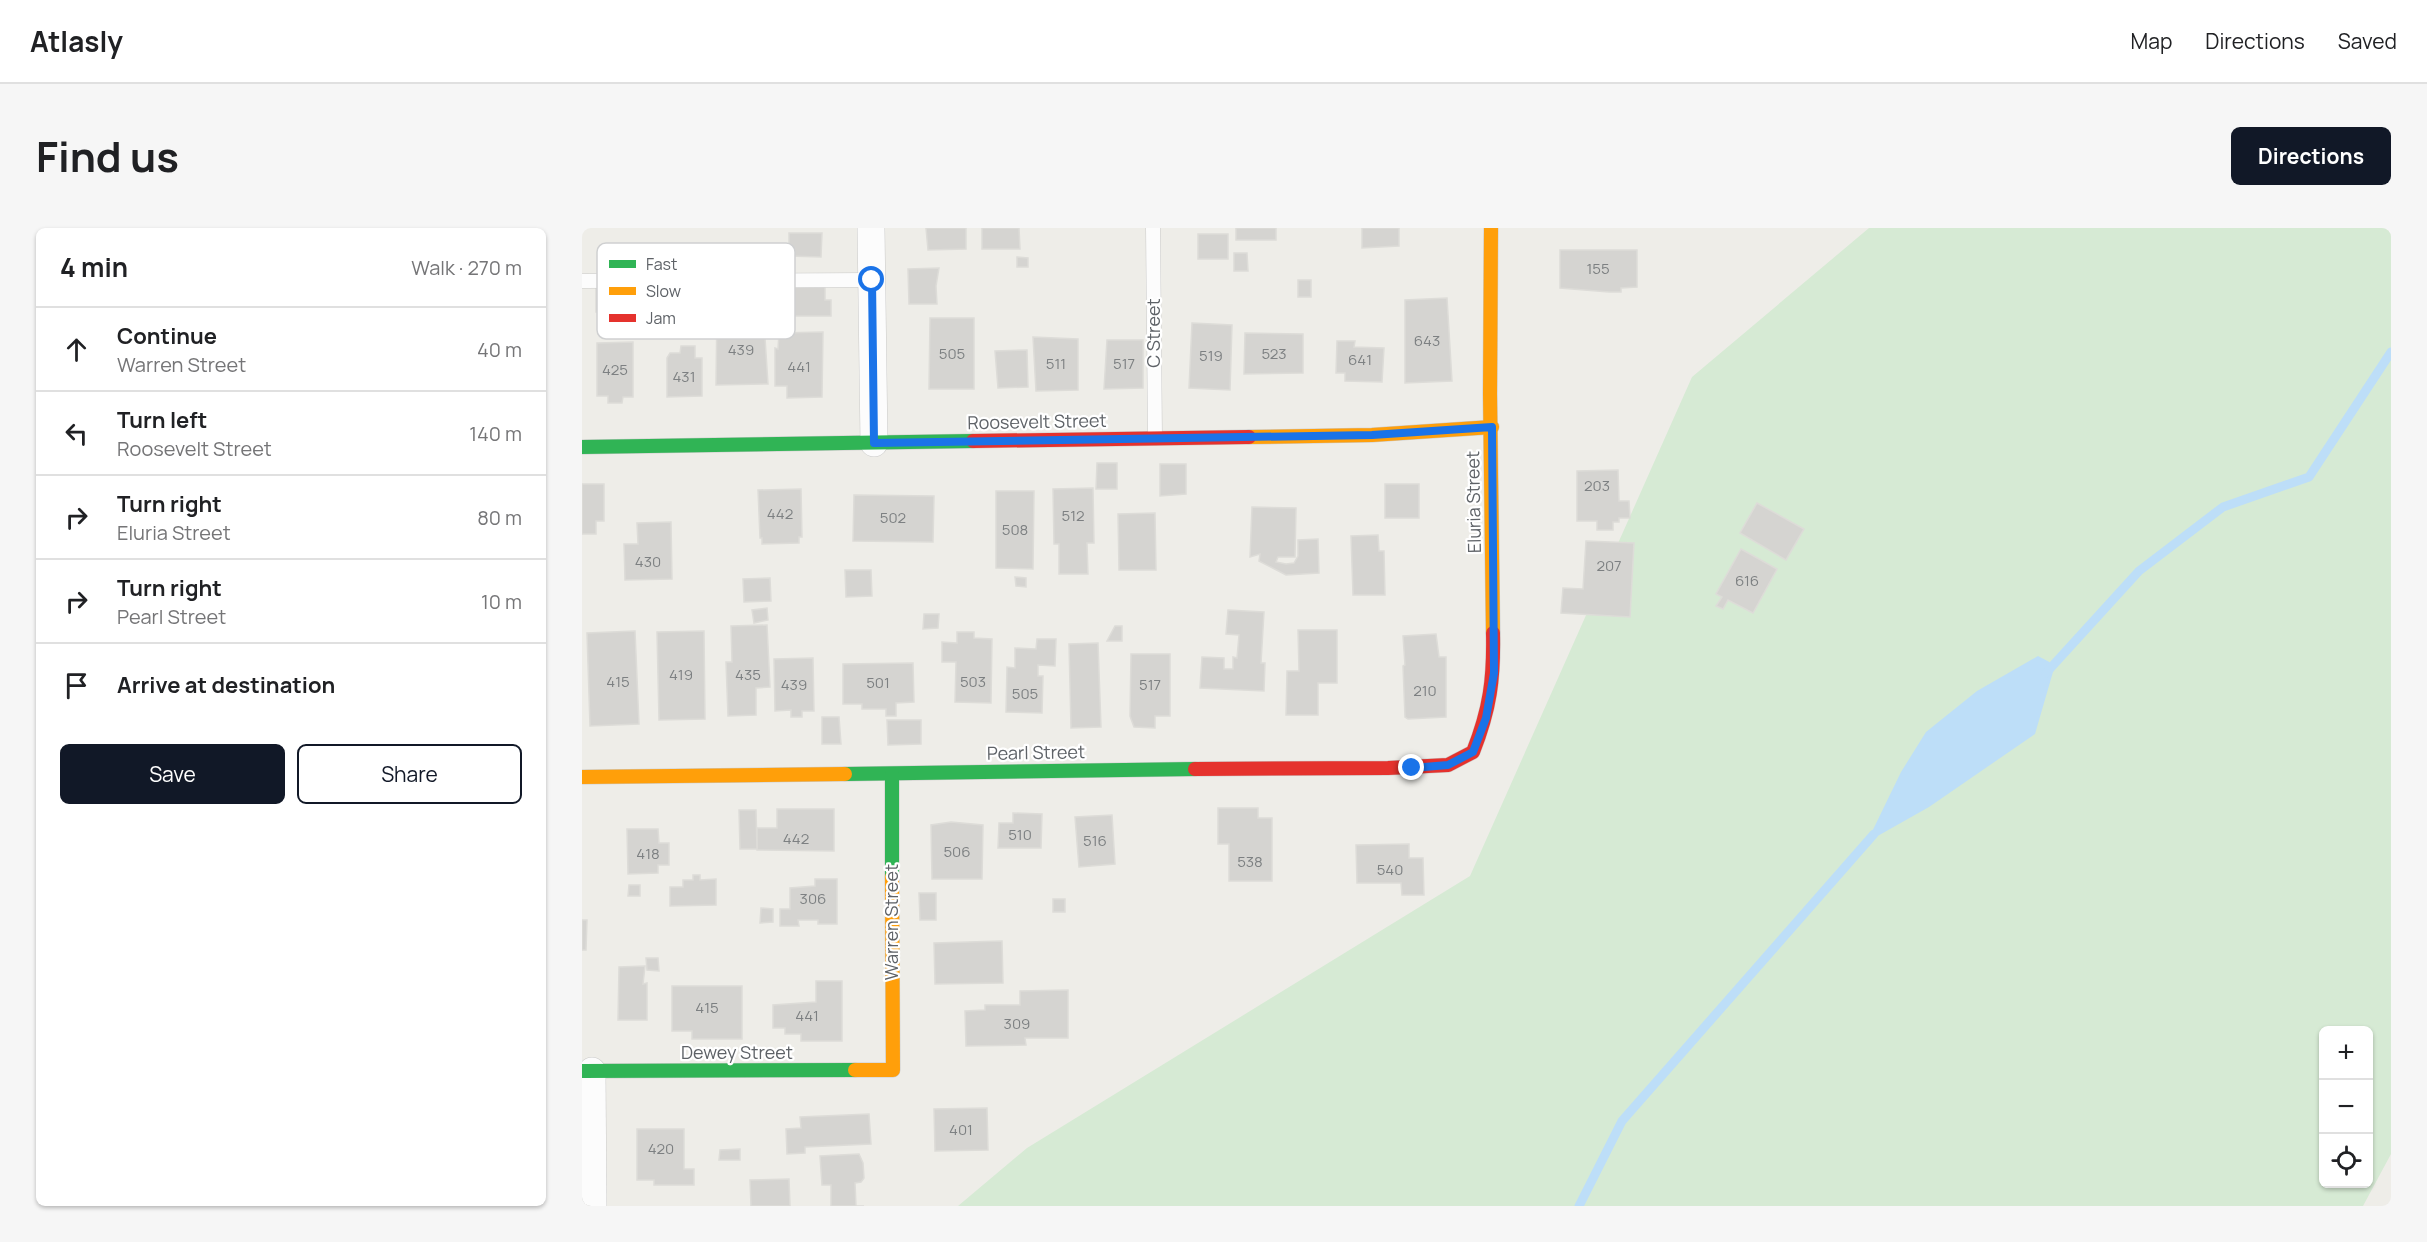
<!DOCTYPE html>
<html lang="en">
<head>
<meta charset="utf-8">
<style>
  :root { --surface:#fff; --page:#f6f6f6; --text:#202124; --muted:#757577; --line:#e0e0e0; --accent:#111827 }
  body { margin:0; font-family:Manrope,sans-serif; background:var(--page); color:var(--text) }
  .controls { position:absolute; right:18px; bottom:18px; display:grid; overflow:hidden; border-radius:9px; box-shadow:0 2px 4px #0004 }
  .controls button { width:54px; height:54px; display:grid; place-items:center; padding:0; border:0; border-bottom:2px solid var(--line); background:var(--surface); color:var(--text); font:30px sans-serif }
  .stop { position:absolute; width:18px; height:18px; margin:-14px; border:4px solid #1a73e8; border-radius:50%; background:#fff }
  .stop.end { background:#1a73e8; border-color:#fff; box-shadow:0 2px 6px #0008 }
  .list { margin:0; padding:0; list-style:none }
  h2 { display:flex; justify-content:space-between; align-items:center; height:78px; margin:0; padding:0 24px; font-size:26px }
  h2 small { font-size:20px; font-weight:400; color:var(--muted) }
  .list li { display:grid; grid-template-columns:39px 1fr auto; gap:18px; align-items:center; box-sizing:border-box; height:84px; padding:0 24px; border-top:2px solid var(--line) }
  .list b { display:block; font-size:22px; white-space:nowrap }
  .list p { margin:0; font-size:20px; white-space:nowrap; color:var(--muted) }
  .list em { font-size:20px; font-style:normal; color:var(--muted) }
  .actions { display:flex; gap:12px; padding:18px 24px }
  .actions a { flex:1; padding:14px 0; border:2px solid var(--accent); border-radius:9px; text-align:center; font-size:21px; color:var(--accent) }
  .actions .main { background:var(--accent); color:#fff }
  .icon { flex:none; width:33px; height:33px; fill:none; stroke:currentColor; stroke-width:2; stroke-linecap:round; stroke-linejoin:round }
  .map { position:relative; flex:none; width:1809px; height:978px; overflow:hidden; border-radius:9px }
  header { display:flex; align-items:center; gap:36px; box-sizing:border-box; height:84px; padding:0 30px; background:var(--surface); border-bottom:2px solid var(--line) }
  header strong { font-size:28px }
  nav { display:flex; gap:33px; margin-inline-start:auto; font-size:21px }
  .intro { display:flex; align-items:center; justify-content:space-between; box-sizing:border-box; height:144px; padding:0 36px }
  h1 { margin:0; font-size:42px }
  .button { padding:15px 27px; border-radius:9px; background:var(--accent); color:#fff; font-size:21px; font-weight:700 }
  main { display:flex; gap:36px; padding:0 36px }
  aside { flex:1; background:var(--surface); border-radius:9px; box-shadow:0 2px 4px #0004 }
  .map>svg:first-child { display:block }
</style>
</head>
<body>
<header>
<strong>Atlasly</strong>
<nav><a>Map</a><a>Directions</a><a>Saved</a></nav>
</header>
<div class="intro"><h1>Find us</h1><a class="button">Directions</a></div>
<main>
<aside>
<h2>4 min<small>Walk · 270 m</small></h2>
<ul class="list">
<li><svg class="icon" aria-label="ahead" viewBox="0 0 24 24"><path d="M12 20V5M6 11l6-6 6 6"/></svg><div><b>Continue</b><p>Warren Street</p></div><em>40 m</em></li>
<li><svg class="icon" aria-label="left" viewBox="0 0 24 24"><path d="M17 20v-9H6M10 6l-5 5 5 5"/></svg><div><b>Turn left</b><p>Roosevelt Street</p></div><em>140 m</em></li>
<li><svg class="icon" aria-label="right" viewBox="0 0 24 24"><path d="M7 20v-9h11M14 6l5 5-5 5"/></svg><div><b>Turn right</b><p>Eluria Street</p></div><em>80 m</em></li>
<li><svg class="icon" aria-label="right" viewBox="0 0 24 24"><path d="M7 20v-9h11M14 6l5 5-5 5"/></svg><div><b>Turn right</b><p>Pearl Street</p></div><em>10 m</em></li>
<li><svg class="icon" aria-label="arrive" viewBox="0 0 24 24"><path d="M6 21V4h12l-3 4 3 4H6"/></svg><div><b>Arrive at destination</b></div></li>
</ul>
<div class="actions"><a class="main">Save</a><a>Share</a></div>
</aside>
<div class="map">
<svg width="1809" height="978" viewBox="0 0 1809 978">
  <rect width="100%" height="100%" fill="#eeede8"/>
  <path fill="#d6ead4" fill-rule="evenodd" d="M1287,0H1809V926L1781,978H376L445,920L888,648L1110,149ZM1742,802H1786V956H1742Z"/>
  <polygon fill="#bddef8" points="1456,428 1473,437 1453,506 1347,579 1285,614 1319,544 1344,504 1395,463"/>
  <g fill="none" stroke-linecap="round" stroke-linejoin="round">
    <g stroke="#bddef8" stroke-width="9">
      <polyline points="1464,445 1557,343 1641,279 1727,249 1809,124"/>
      <polyline points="997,978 1040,893 1292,606"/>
    </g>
  </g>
  <g fill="#d5d4d1" stroke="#dddcd8" stroke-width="1.5">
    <polygon points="344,0 384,0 384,21 346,22"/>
    <polygon points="400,0 437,0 438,21 400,21"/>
    <rect x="654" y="0" width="40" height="12"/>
    <polygon points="780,0 817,0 817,18 780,20"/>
    <polygon points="207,5 240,5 239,29 207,28"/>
    <rect x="616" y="6" width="30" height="25"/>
    <polygon points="978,22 1055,22 1055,59 1039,60 1039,64 1027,64 978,60"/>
    <polygon points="652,25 665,25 666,43 652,43"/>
    <polygon points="435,29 446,30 446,39 435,39"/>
    <polygon points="357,40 354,58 355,76 327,76 326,41"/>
    <rect x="716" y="52" width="13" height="17"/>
    <polygon points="207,58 243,58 243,72 249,72 249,88 209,88 209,93 190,92 191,64 208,64"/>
    <polygon points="14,59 41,59 40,84 14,84"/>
    <polygon points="865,70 870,153 823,155 823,72"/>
    <polygon points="181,79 186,156 134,157 135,80"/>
    <polygon points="348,90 392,90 392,161 347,161"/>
    <polygon points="610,95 650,97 648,162 607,160"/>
    <polygon points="241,104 240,169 205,170 205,158 193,158 193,120 196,121 197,105"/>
    <polygon points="663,105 721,106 721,145 662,146"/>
    <polygon points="451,109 496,111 496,162 454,163"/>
    <polygon points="525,112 561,112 561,160 522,161"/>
    <polygon points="755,113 773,113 772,119 802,120 800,154 763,153 763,145 754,145"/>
    <polygon points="51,114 51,169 41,169 40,175 26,175 26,168 15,168 15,115"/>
    <polygon points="99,118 113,118 113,130 120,130 120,168 85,169 85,130 88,125 98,125"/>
    <polygon points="445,122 446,159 416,160 413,123"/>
    <polygon points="515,235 535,235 535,261 514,261"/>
    <polygon points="578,236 604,236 604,266 578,268"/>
    <polygon points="1036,242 1037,273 1047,273 1048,290 1037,290 1037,294 1031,294 1031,302 1015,302 1015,293 995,293 995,243"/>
    <polygon points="0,256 22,256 22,293 14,293 14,306 0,306"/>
    <rect x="803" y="256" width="34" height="34"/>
    <polygon points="511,260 512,315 505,315 506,346 477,346 477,316 472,316 471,261"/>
    <polygon points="219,261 220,309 217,309 217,315 180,316 180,310 178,310 176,262"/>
    <polygon points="414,263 452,263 451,341 414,340"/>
    <polygon points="272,267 352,268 351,314 271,313"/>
    <polygon points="1175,275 1222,301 1204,332 1158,305"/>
    <polygon points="670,279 714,280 713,329 696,329 694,334 704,336 712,335 716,328 716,312 736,311 737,345 704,347 677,333 678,326 668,329"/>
    <polygon points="573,285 574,342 537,342 536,286"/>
    <polygon points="89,294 90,351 43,352 42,316 56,316 55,295"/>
    <polygon points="796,307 797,323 802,323 803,367 771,367 769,308"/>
    <polygon points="1004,313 1052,315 1048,389 979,385 981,360 1001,361"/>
    <polygon points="1159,321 1195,341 1171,385 1146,372 1141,381 1134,378 1140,369 1134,366"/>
    <polygon points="263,342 289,342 290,368 264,369"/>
    <polygon points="433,349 444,350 444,359 434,358"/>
    <polygon points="188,350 189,373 162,374 161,351"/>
    <polygon points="185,380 186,392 172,395 170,382"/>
    <polygon points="646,382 682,384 679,435 683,435 682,463 618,460 620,429 642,430 642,441 651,441 651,429 655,430 657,407 644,406"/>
    <polygon points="342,386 357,386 356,400 341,401"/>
    <polygon points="185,397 188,459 174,460 174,487 146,488 144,434 150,434 149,398"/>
    <polygon points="533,398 540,398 540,413 525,413"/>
    <polygon points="716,402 755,402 755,455 736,455 736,487 704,487 705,443 717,443"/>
    <polygon points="53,403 57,496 8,498 5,405"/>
    <polygon points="122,403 123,491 77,492 75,404"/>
    <polygon points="375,404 392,404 392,410 410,411 409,475 373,474 374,434 360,434 360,414 375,415"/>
    <polygon points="854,406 857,429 864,429 864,489 826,491 823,489 821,438 823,437 821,408"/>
    <polygon points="455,411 474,411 473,438 456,437 456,448 461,448 460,485 424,484 425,439 433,440 433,420 454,421"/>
    <polygon points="516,415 519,499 489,500 487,416"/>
    <polygon points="549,426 588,426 588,488 573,488 573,500 552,499 548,488"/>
    <polygon points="231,430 232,483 220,483 220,489 209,489 209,482 193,483 192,431"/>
    <polygon points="331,435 332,474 314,475 314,488 304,488 304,481 280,481 280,476 261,476 261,436"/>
    <polygon points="240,489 257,489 259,516 240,516"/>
    <polygon points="305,492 339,492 339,516 306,517"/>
    <polygon points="636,580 676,580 676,590 690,590 690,653 647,653 647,616 636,616"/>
    <polygon points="195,581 252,581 252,623 175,622 175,600 195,600"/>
    <polygon points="157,582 174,582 175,621 158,621"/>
    <polygon points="431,585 460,586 459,620 416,620 417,595 431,595"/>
    <polygon points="530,587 533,636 497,639 493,589"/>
    <polygon points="369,594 401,597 400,651 350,651 349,597"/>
    <polygon points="45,601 76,601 77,615 87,615 87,637 76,637 76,645 46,646"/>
    <polygon points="827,616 827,630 841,630 842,667 820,667 819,655 775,655 774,617"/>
    <polygon points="111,647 118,647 118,652 134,651 134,677 88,678 88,659 101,659 101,652 111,652"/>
    <polygon points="233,651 255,651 255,696 236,696 236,692 216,692 217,698 198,698 198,681 208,681 208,660 233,658"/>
    <polygon points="47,657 58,657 58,668 46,668"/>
    <polygon points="337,665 354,665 354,692 338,692"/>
    <rect x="471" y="671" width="12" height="13"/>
    <polygon points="179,680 191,681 191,694 178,695"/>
    <polygon points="0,692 5,692 4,722 0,722"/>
    <polygon points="420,713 421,755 353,756 352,715"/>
    <polygon points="64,730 76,730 77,743 65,742"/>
    <polygon points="63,738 61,756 65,755 65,792 36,792 37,739"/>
    <polygon points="234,753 260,753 260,813 219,813 219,806 203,806 203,800 191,800 191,777 234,774"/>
    <polygon points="90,758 160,758 160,811 110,811 110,803 90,803"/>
    <polygon points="486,762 486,810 443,810 444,817 384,818 383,783 403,782 403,777 438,777 438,763"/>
    <polygon points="405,880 406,922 353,923 352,881"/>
    <polygon points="287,886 289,916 223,919 223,925 205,926 204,901 219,900 218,889"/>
    <polygon points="55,901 102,901 102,941 112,941 112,957 72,957 72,952 55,952"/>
    <polygon points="158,921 158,932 137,932 138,922"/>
    <polygon points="277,926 281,935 282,950 279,954 273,955 274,978 282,978 249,978 249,957 240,957 238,928"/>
    <polygon points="207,951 208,978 169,978 168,952"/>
  </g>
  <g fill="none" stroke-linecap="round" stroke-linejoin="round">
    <g stroke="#cacac9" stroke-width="15">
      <g id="lane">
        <polyline points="571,0 573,210"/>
        <polyline points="0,53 290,52"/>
      </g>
    </g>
    <g stroke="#cacac9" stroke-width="28">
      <g id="street">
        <polyline points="289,0 292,215"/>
        <polyline points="10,843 11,978"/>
      </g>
    </g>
    <g stroke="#cbcbca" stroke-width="15">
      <g id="fast">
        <polyline points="0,219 391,213"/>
        <polyline points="263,546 613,541"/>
        <polyline points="310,546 310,649"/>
        <polyline points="0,843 273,842"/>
      </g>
    </g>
    <g stroke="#cbcbca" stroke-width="15">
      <g id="slow">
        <polyline points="909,0 908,166 911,405"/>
        <polyline points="667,209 790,207 910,199"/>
        <polyline points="0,549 263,546"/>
        <polyline points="273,842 311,842 310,649"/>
      </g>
    </g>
    <g stroke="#cbcbca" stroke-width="15">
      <g id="jam">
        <polyline points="391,213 667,209"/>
        <path d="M613,541L806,540L866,537L891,524C908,481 912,451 911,405"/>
      </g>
    </g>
    <use href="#lane" stroke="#fcfcfc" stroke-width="14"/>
    <use href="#street" stroke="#fcfcfc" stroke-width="27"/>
    <use href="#fast" stroke="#30b455" stroke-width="14"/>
    <use href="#slow" stroke="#ff9f0a" stroke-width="14"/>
    <use href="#jam" stroke="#e5322d" stroke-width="14"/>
  </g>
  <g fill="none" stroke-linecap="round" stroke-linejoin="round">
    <polyline stroke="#1a73e8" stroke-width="8" points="290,52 292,215 790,207 910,199 912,445 904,490 891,524 866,537 830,540"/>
  </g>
  <g text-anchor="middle" stroke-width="4.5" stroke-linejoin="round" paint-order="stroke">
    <g font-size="15" fill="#7d8082">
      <text x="1016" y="46">155</text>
      <text x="845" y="118">643</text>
      <text x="159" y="127">439</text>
      <text x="370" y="131">505</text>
      <text x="692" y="131">523</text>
      <text x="629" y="133">519</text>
      <text x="778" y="137">641</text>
      <text x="474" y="141">511</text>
      <text x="542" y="141">517</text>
      <text x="217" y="144">441</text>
      <text x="33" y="147">425</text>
      <text x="102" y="154">431</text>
      <text x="1015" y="263">203</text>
      <text x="198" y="291">442</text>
      <text x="491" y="293">512</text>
      <text x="311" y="295">502</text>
      <text x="433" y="307">508</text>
      <text x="66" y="339">430</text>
      <text x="1027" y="343">207</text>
      <text x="1165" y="358">616</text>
      <text x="99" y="452">419</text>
      <text x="166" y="452">435</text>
      <text x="36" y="459">415</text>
      <text x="391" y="459">503</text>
      <text x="296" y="460">501</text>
      <text x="212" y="462">439</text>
      <text x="568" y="462">517</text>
      <text x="843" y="468">210</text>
      <text x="443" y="471">505</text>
      <text x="438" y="612">510</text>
      <text x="214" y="616">442</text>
      <text x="513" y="618">516</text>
      <text x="375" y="629">506</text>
      <text x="66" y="631">418</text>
      <text x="668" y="639">538</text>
      <text x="808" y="647">540</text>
      <text x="231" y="676">306</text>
      <text x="125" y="785">415</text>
      <text x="225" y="793">441</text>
      <text x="435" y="801">309</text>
      <text x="379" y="907">401</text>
      <text x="79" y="926">420</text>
    </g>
    <g font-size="18" fill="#5e6267" stroke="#fff">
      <text transform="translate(572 105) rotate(-90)" y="6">C Street</text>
      <text transform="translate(455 194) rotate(-1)" y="6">Roosevelt Street</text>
      <text transform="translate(892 274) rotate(-91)" y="6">Eluria Street</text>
      <text transform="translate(454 525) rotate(-1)" y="6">Pearl Street</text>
      <text transform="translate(310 694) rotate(-90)" y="6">Warren Street</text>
      <text x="155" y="831">Dewey Street</text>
    </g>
  </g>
  <rect x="15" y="15" width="198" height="96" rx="9" fill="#fff" stroke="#cfd0d1" stroke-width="1.5"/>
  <rect x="27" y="32" width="27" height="8" fill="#30b455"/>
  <rect x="27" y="59" width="27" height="8" fill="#ff9f0a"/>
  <rect x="27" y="86" width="27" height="8" fill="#e5322d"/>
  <g font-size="16" fill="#5e6267">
    <text x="64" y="42">Fast</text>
    <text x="64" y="69">Slow</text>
    <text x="64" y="96">Jam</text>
  </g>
</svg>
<div class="controls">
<button>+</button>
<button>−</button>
<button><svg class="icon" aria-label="locate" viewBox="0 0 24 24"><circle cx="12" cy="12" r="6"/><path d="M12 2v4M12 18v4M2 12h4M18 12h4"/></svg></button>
</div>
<div class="stop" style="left:290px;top:52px"></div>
<div class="stop end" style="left:830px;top:540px"></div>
</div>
</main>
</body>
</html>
